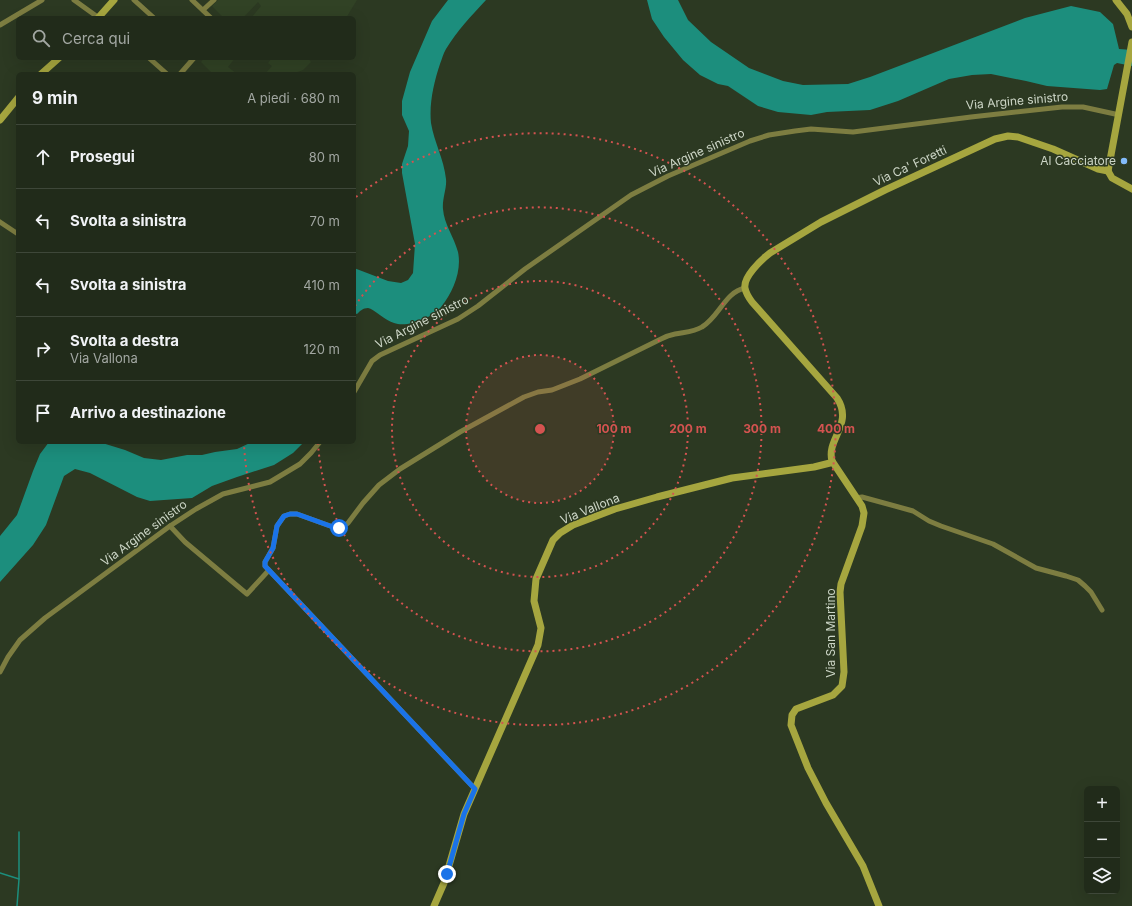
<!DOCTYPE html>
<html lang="it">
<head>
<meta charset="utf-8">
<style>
  :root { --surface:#212b1a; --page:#293323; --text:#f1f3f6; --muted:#a2a7a2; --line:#3e4739 }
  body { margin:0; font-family:Inter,sans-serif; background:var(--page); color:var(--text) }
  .controls { position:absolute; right:12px; bottom:12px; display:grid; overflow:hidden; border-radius:6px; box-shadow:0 4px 16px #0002 }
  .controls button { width:36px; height:36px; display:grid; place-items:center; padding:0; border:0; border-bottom:1px solid var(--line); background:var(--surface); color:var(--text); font:20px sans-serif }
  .stop { position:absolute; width:12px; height:12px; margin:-9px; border:3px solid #1a73e8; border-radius:50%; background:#fff }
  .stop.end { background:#1a73e8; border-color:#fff; box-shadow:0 1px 4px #0008 }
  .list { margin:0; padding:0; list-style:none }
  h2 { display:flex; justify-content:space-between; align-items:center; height:52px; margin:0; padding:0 16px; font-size:17px }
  h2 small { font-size:13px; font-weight:400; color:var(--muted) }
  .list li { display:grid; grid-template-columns:26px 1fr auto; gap:12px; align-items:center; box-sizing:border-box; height:64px; padding:0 16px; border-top:1px solid var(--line) }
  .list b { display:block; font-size:15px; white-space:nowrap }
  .list p { margin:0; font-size:13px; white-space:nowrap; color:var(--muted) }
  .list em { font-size:13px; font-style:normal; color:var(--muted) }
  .icon { flex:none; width:22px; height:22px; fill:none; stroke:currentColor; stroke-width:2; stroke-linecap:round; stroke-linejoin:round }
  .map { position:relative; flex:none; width:1132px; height:906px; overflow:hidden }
  .search { position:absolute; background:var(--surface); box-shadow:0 4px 16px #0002; left:16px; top:16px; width:340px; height:44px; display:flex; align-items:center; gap:10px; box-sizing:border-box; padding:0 14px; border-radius:6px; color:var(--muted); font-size:15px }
  .panel { position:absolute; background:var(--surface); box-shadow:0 4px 16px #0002; left:16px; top:72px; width:340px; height:372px; border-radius:6px }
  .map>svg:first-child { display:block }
</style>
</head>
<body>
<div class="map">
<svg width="1132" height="906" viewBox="0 0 1132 906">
  <rect width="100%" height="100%" fill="#2c3922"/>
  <g fill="#314225">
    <polygon points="218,0 357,0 346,18 251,18 261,6 258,2 243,18 225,17 224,18 212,6"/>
    <polygon points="204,58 235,58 228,67 237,74 212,74 212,73 201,62"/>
    <polygon points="272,58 308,58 311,62 303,70 292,74 265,74 272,66 268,63"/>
  </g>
  <g fill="#1c8e7d">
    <path d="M448,0H486C471,16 457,31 446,49C443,54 442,59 440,64C434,82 429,103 431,123C434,142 444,159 446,179C447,188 442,199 443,209C444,224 454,237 458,252C462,271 453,292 441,307C432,318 407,328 394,323C386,321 374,309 368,308C363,308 360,311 357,314L354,313V268L388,281L401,283L408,280L413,273L415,244L402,173V164L408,146L409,131L402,115V101L410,72L432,21Z"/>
    <polygon points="647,0 678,0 688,20 711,42 749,68 783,81 803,85 848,84 870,77 1025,18 1071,6 1100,12 1113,24 1119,49 1132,50 1132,66 1117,63 1114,65 1107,89 1100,90 1047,86 1026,81 991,74 972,75 949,79 898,101 870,110 827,112 811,115 778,112 758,106 728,86 718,84 700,75 683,60 664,37 652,19"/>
    <polygon points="49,442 99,442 125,450 144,458 161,460 187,455 202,455 215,452 237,449 252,442 304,442 293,453 274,465 237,477 212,486 192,498 150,501 137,497 90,473 75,469 64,476 46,525 33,545 0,582 0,536 17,515 33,471 40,454"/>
  </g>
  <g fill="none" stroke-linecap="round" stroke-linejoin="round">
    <g stroke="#1c8e7d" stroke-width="1.5">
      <polyline points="0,873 19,879"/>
      <polyline points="17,906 19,879 19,832"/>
    </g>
    <g stroke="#7d7d41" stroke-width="5">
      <polyline points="74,0 99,18"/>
      <polyline points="134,0 154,18"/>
      <polyline points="192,0 211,18"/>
      <polyline points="203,10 214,0"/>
      <polyline points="0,25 42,0"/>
      <polyline points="149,58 167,74"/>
      <polyline points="180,74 194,58"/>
      <polyline points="0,222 18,234"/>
      <polyline points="354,392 372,361 380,355 458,319 478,306 525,269 631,195 668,176 750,141 769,135 795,131 811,129 853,132 971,117 1062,107 1083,107 1115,114"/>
      <polyline points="856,498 862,497 913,511 929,521 941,526 993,544 1036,568 1066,576 1078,580 1085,586 1091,592 1102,610"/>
      <polyline points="170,526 185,542 247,594 269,570"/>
      <polyline points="0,672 8,657 20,640 45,618 170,526 196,509 223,494 270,482 300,464 311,453 320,442"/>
      <path d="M475,789L265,566V562L273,548L277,526L284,516L290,514H297L333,527L339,528L344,526L348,523L363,503L379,485L400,469L460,432L524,397L538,392L552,390L580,379L661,339C665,337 670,335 675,334C685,332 694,332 702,327C719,317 725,292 745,288"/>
    </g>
    <g stroke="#a6a63f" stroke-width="7">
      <polyline points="1116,0 1127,14 1132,27"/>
      <polyline points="98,18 114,0"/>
      <polyline points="41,74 59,58"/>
      <polyline points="0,120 18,98"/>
      <polyline points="1108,171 1132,42"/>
      <polyline points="1108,171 1112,178 1132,189"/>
      <polyline points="434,906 444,883 464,814 538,645 541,628 534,601 536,579 553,540 560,533 573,525 615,509 657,497 732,478 814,467 830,463 832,461"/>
      <path d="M879,906L863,866L826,803L808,768L791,725L792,715L796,709L833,695L842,686L844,672L840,592L841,584L862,526L864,513L862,506L832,461C826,439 854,424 837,398L752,302C749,298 746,294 745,288C743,277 761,260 770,253L821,222L885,190L995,139L1008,136L1018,137L1053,149L1098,169L1108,171"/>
    </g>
  </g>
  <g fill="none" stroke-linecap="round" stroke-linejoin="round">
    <polyline stroke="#1a73e8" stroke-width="5" points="339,528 333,527 297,514 290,514 284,516 277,526 273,548 265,562 265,566 475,789 464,814 447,874"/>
  </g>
  <circle cx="540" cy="429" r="74" fill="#d45350" fill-opacity=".12"/>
  <g fill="none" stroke="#d45350" stroke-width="2" stroke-dasharray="2 4">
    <circle cx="540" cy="429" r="74"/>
    <circle cx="540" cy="429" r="148"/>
    <path d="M355 306A222 222 0 1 1 318 443"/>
    <path d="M356 197A296 296 0 1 1 244 444"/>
  </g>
  <circle fill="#83bcfb" stroke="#2c3922" stroke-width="1.5" cx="1124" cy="161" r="4"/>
  <g text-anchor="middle" stroke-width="3" stroke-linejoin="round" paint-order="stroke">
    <g font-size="12" fill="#ccd5c6" stroke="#2c3922">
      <text transform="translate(1017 101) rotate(-5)" y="4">Via Argine sinistro</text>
      <text transform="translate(697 153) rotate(-24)" y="4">Via Argine sinistro</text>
      <text transform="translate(910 166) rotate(-25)" y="4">Via Ca' Foretti</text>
      <text transform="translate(422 322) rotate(-27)" y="4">Via Argine sinistro</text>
      <text transform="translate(590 509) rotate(-22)" y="4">Via Vallona</text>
      <text transform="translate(144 533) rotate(-36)" y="4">Via Argine sinistro</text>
      <text transform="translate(831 633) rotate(-90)" y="4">Via San Martino</text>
    </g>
    <g font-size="12" fill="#ccd5c6" stroke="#2c3922" text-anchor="end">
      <text x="1116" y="165">Al Cacciatore</text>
    </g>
  </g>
  <circle cx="540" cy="429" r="6" fill="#d45350" stroke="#2c3922" stroke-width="2"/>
  <g font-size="12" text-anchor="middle" font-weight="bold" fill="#d45350" stroke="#2c3922" stroke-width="3" stroke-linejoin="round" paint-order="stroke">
    <text x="614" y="433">100 m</text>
    <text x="688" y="433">200 m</text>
    <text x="762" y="433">300 m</text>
    <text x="836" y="433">400 m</text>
  </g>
</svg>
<div class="controls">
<button>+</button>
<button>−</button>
<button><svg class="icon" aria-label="layers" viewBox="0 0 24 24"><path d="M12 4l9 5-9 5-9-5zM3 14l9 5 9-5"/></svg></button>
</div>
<div class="stop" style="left:339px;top:528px"></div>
<div class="stop end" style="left:447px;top:874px"></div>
<div class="search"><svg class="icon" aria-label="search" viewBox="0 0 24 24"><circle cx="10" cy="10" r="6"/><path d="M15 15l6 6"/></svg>Cerca qui</div>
<section class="panel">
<h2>9 min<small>A piedi · 680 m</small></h2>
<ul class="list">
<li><svg class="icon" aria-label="ahead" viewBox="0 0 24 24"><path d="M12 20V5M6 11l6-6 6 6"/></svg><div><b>Prosegui</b></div><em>80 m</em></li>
<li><svg class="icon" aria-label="left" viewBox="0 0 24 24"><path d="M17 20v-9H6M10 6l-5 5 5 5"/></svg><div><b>Svolta a sinistra</b></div><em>70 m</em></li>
<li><svg class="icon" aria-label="left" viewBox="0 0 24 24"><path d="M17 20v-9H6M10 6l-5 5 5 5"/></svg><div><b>Svolta a sinistra</b></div><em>410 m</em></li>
<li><svg class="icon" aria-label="right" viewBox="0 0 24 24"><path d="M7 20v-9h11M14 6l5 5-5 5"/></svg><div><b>Svolta a destra</b><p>Via Vallona</p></div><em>120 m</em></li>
<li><svg class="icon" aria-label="arrive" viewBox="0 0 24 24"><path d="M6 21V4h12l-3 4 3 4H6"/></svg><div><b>Arrivo a destinazione</b></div></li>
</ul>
</section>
</div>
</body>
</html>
